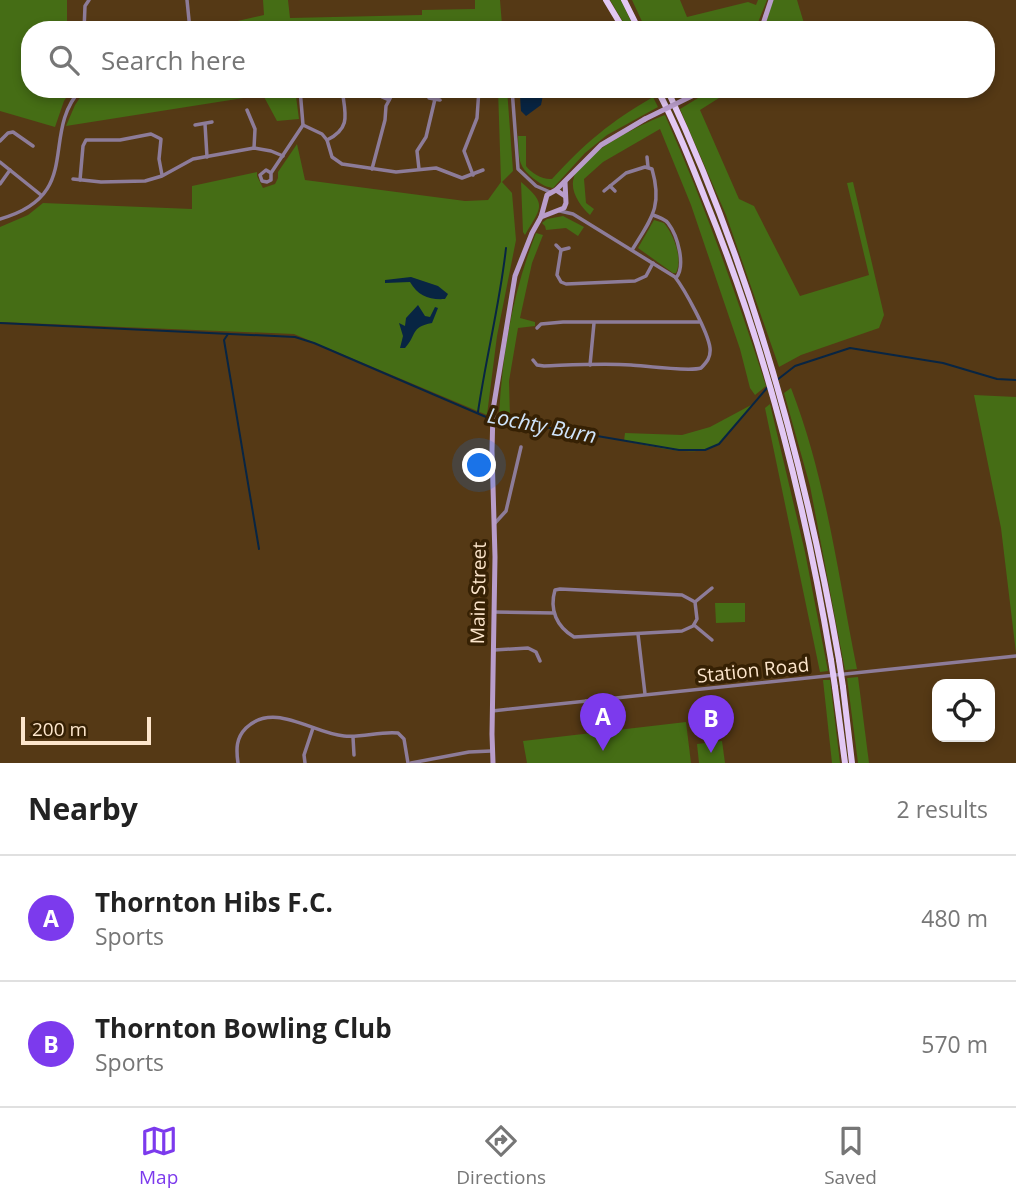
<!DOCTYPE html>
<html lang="en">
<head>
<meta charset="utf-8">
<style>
  :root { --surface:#fff; --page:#f2f2f2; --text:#222; --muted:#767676; --line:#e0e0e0; --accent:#7c3aed }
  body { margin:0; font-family:"Open Sans",sans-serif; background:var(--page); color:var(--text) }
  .controls { position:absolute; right:21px; bottom:21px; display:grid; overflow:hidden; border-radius:14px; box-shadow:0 4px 10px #0003 }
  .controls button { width:63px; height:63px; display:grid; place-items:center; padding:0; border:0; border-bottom:2px solid var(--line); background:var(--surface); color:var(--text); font:35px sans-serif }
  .scale { position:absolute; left:21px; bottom:18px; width:130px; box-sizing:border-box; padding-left:7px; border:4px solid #fde6cc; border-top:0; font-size:19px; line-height:24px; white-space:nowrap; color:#fde6cc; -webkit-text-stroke:5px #362104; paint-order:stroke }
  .you { position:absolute; left:480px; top:466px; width:24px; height:24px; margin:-18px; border:5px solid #fff; border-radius:50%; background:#1a73e8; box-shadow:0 0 0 10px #1a73e833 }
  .badge { display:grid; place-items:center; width:46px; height:46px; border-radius:50%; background:var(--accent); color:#fff; font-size:23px; font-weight:700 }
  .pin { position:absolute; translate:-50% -58px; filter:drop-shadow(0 2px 4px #0008) }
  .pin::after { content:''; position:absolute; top:37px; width:24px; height:21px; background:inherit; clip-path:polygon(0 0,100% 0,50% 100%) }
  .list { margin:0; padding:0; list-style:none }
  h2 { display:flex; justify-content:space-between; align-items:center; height:91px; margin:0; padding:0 28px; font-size:30px }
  h2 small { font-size:23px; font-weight:400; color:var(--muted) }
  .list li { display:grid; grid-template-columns:46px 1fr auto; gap:21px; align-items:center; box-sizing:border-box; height:126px; padding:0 28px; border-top:2px solid var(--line) }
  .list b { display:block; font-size:26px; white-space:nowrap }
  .list p { margin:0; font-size:23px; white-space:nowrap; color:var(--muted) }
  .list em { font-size:23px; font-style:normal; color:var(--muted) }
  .icon { flex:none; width:38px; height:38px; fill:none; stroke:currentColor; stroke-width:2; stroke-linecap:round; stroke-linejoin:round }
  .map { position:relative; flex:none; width:1016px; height:763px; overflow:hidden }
  .search { position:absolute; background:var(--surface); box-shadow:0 4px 10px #0003; left:21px; right:21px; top:21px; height:77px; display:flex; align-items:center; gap:18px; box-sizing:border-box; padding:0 24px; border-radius:28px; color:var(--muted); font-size:26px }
  .sheet { height:343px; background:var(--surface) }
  nav { display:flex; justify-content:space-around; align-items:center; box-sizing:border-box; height:98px; border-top:2px solid var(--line); background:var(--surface); font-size:19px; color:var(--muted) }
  nav a { display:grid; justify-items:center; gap:4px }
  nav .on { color:var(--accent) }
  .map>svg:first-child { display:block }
</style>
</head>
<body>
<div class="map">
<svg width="1016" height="763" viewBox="0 0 1016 763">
  <rect width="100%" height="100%" fill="#553915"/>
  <g fill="#456d15">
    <polygon points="0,0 67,0 67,30 30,30 30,89 72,89 64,101 55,127 0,111"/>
    <path d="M263,0H288L290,18L422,15V10L475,9V0H500L502,25H505V30C482,30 460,23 436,22L216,30V26L264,15Z"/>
    <polygon points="610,0 621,0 635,30 628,30"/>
    <polygon points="632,0 680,0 687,17 748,2 756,5 758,0 767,0 755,30 646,30"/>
    <polygon points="773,0 797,0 806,30 763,30"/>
    <polygon points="86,89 295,89 299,119 277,121 263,95 66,126 75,105"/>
    <polygon points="498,89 507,89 513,171 502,182 512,193 516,240 497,336 487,415 294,334 0,322 0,227 28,215 43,203 192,209 192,186 257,172 257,176 263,188 275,184 278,178 278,172 297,144 305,180 465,201 488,200 501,182"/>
    <polygon points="713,89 741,89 719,98 700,110 739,199 754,206 800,296 869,275 847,183 853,182 884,315 879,328 801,355 779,367 726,215 680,109"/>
    <path d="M653,97L658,107L607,135L585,153L553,188C546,187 543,185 537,181C517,167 519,159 518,136H526V166C531,173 543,180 552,179C585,143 610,122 653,97Z"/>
    <path d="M665,115C704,203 736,293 766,386L755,395L750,388L740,349L691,205L660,129L603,162L584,179L586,203L594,209L590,215C581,207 569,191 574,177C581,154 643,123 665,115Z"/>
    <path d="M521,182C548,205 541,207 525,235L523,232Z"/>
    <polygon points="563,216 584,227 578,236 566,228 546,230 545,226 542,223 547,219"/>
    <path d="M654,220L664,223C674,235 683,259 676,273H673L638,248Z"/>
    <path d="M536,233L543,235L532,263L520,318L535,322V326L518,328L509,381L510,418L499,416C502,354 513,291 536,233Z"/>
    <path d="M791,388C826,478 838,575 857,669L845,670L810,486L784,393Z"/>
    <polygon points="974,395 1016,397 1016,653 1001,528"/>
    <path d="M753,404L719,444C697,460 650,445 624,441L625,433L682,435L710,427Z"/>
    <polygon points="770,404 805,552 828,671 820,672 765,408"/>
    <polygon points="715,603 745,603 745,622 716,623"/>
    <polygon points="858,677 869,763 858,763 847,678"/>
    <polygon points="823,680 830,680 840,763 832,763"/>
    <polygon points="686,722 691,763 527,763 523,741"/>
    <polygon points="722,741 725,763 699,763 697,744"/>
  </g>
  <g fill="#082543">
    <polygon points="523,89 541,89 543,95 541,105 526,116 521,111 520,95"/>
    <path d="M411,277L438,286L448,294L445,299C429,300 418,296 410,282L385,283V280Z"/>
    <path d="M418,305L425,316L430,317L435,307L438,308L432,323C410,327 417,335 405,348H400L403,336L399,323L405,326L406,318Z"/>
  </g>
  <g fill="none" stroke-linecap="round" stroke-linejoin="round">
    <g stroke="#082543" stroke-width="2">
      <polyline points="0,323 295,337 314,343 486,417 679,450 705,450 719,444 767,388"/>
      <polyline points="228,334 224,340 259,549"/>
      <polyline points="777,380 795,366 850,348 943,363 997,379 1016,380"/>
      <path d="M478,412C486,357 500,303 506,248"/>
    </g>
    <g stroke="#8d7c99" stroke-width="3.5">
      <polyline points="187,0 190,30"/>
      <polyline points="84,30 85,6 89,0"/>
      <polyline points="159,30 190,25"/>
      <polyline points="360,30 443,28 462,30"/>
      <polyline points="512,89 518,169 536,186 550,192"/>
      <polyline points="382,97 389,100"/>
      <polyline points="429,98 440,100"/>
      <polyline points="247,110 255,129 254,148"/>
      <polyline points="205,124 207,157"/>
      <polyline points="195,125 212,122"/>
      <polyline points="303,125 322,134 327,140 332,157 342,164 396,172 436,168 462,178 483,170"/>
      <path d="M327,140C352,128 345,113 342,89"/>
      <polyline points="0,141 8,133 13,132 33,146"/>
      <polyline points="647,157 648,167"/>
      <polyline points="0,162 41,195"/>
      <polyline points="372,169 385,120 386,106 393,93"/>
      <polyline points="419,169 417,151 426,137 435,99"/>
      <polyline points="271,173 266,170 260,175 262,181 267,182 271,180 271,173 303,125 300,89"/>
      <polyline points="473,175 464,151 477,118 479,89"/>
      <polyline points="73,179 101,182 145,181 162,176 193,159 254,148 271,151 283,156"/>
      <polyline points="80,180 83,146 86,140 120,140 151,134 161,139 159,159 162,175"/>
      <polyline points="0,184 10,170"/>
      <polyline points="610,186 615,191"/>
      <path d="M604,191L626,173L645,167L652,169C663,207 651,219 632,250"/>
      <path d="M653,215C659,217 665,219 668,223C678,236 686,266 676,278"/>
      <path d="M0,219C85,195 39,135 81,89"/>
      <polyline points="556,245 561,250 569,248"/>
      <polyline points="561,250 557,275 561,282 566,284 635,281 646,276 653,263"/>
      <polyline points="537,328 541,324 563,322 699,322"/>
      <path d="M533,360L537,365L544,366C572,365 602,363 631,365C646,366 690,372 701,368C707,362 711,357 710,348C708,332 685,290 675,277L573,214L560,211"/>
      <polyline points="590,365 594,323"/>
      <polyline points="495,523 506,511 521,447"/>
      <path d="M560,589L682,595L695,602L697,619L693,626L682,631L574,637C557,627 549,610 555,590Z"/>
      <polyline points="695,602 712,588"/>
      <polyline points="494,612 554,613"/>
      <polyline points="694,625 712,640"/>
      <polyline points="638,634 645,694"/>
      <polyline points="494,650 528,648 536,652 540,661"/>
      <polyline points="586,701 589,721"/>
      <polyline points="492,711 1016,656"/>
      <polyline points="353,737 354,755"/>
      <path d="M238,763C236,749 236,738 246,728C274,701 312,733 344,736C362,738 380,731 398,733L404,739L408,763"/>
      <polyline points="305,763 304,755 313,728"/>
      <polyline points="411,763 469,752 491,751"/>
    </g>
    <g stroke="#b99dcb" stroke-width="5">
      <polyline points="761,30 771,0"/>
      <polyline points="556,190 601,145 645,119"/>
      <polyline points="541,217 564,208 566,203 565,182"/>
      <polyline points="493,763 492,734 495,557 492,451 493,410 515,276 532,233 541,217 547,195 556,190 565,196"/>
    </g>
    <g stroke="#e2c8f4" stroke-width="6">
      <polyline points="606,0 624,30"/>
      <polyline points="624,0 639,30"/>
      <path d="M657,89C676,125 691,163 706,201C766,348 805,503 831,660"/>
      <path d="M667,89C752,270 805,464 839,660"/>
      <polyline points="835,687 845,763"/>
      <polyline points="843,687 852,763"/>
    </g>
    <polyline stroke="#b99dcb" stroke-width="5" points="645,119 702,91"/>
    <g stroke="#e2c8f4" stroke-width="6">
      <polyline points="831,660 835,687"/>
      <polyline points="839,660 843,687"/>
    </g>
  </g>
  <g text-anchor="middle" stroke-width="7" stroke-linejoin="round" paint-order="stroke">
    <g font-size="19" fill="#fde6cc" stroke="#362104">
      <text transform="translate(478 593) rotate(-89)" y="7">Main Street</text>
      <text transform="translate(753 670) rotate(-6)" y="7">Station Road</text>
    </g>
    <g font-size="21" font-style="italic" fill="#d0e5fc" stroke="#362104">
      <text transform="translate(542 426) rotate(11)" y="7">Lochty Burn</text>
    </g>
  </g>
</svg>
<div class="controls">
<button><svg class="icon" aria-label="locate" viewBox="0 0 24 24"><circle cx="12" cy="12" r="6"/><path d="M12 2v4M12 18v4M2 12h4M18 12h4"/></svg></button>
</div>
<div class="scale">200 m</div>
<div class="you"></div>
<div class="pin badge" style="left:603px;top:751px">A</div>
<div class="pin badge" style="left:711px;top:753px">B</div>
<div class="search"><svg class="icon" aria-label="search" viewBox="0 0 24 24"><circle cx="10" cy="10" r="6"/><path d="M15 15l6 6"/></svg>Search here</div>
</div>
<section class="sheet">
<h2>Nearby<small>2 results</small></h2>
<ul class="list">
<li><span class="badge">A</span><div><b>Thornton Hibs F.C.</b><p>Sports</p></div><em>480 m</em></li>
<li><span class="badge">B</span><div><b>Thornton Bowling Club</b><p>Sports</p></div><em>570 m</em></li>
</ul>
</section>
<nav>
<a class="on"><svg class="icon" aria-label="map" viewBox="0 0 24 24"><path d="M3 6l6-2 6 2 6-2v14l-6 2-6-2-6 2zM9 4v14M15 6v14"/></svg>Map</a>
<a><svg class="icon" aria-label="directions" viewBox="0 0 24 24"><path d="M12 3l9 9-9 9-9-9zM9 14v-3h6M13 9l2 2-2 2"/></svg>Directions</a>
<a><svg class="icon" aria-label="saved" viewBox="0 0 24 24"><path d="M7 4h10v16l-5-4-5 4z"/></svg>Saved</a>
</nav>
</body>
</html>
